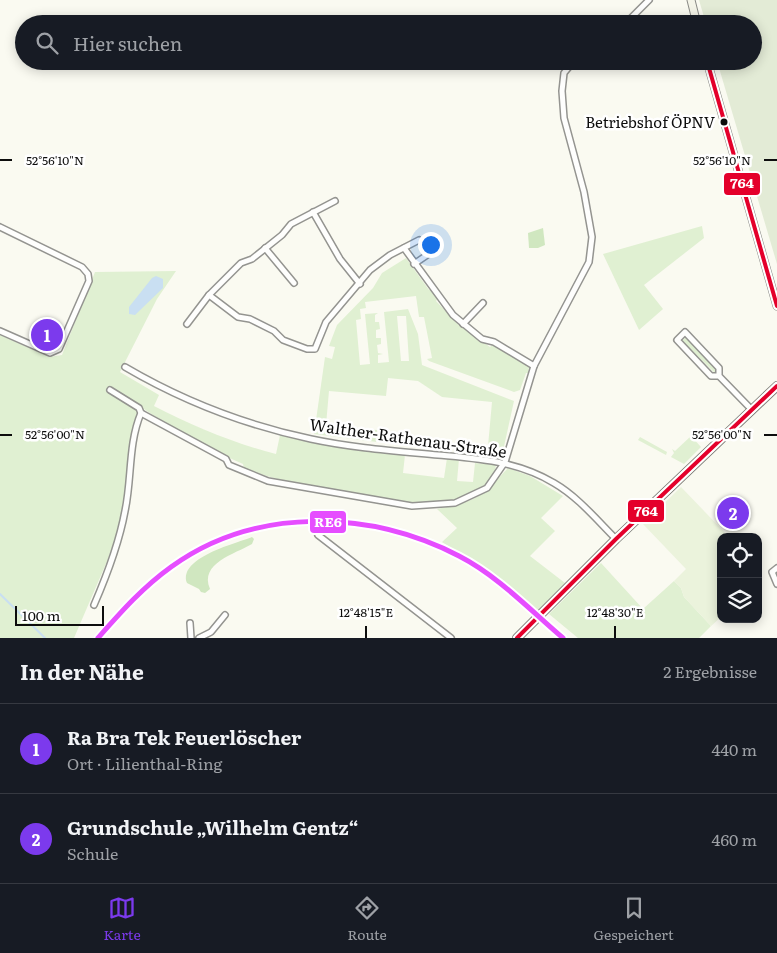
<!DOCTYPE html>
<html lang="de">
<head>
<meta charset="utf-8">
<style>
  :root { --surface:#171b24; --page:#242831; --text:#f1f3f6; --muted:#9ea1a6; --line:#363941; --accent:#7c3aed }
  body { margin:0; font-family:Literata,serif; background:var(--page); color:var(--text) }
  .controls { position:absolute; right:15px; bottom:15px; display:grid; overflow:hidden; border-radius:10px; box-shadow:0 2px 12px #0003 }
  .controls button { width:45px; height:45px; display:grid; place-items:center; padding:0; border:0; border-bottom:1px solid var(--line); background:var(--surface); color:var(--text); font:25px sans-serif }
  .scale { position:absolute; left:15px; bottom:12px; width:89px; box-sizing:border-box; padding-left:5px; border:2px solid #0d0d0d; border-top:0; font-size:14px; line-height:18px; white-space:nowrap; color:#0d0d0d; -webkit-text-stroke:4px #fff; paint-order:stroke }
  .you { position:absolute; left:430px; top:244px; width:18px; height:18px; margin:-12px; border:4px solid #fff; border-radius:50%; background:#1a73e8; box-shadow:0 0 0 8px #1a73e833 }
  .badge { display:grid; place-items:center; width:32px; height:32px; border-radius:50%; background:var(--accent); color:#fff; font-size:16px; font-weight:700 }
  .pin { position:absolute; translate:-50% -50%; border:2px solid #fff; box-shadow:0 1px 5px #0006 }
  .list { margin:0; padding:0; list-style:none }
  h2 { display:flex; justify-content:space-between; align-items:center; height:65px; margin:0; padding:0 20px; font-size:21px }
  h2 small { font-size:16px; font-weight:400; color:var(--muted) }
  .list li { display:grid; grid-template-columns:32px 1fr auto; gap:15px; align-items:center; box-sizing:border-box; height:90px; padding:0 20px; border-top:1px solid var(--line) }
  .list b { display:block; font-size:19px; white-space:nowrap }
  .list p { margin:0; font-size:16px; white-space:nowrap; color:var(--muted) }
  .list em { font-size:16px; font-style:normal; color:var(--muted) }
  .icon { flex:none; width:28px; height:28px; fill:none; stroke:currentColor; stroke-width:2; stroke-linecap:round; stroke-linejoin:round }
  .map { position:relative; flex:none; width:777px; height:638px; overflow:hidden }
  .search { position:absolute; background:var(--surface); box-shadow:0 2px 12px #0003; left:15px; right:15px; top:15px; height:55px; display:flex; align-items:center; gap:12px; box-sizing:border-box; padding:0 18px; border-radius:28px; color:var(--muted); font-size:19px }
  .sheet { height:245px; background:var(--surface) }
  nav { display:flex; justify-content:space-around; align-items:center; box-sizing:border-box; height:70px; border-top:1px solid var(--line); background:var(--surface); font-size:14px; color:var(--muted) }
  nav a { display:grid; justify-items:center; gap:2px }
  nav .on { color:var(--accent) }
  .map>svg:first-child { display:block }
</style>
</head>
<body>
<div class="map">
<svg width="777" height="638" viewBox="0 0 777 638">
  <rect width="100%" height="100%" fill="#fafaf1"/>
  <g fill="#e0f0d2" fill-rule="evenodd">
    <polygon points="702,226 704,238 644,285 663,309 639,330 603,254"/>
    <path d="M406,258L429,290H432L438,298L436,301L460,326L490,347L493,344L525,364L529,367L528,373H526L520,390L514,392L429,361L427,359L432,358L424,317H419L416,296L365,302L366,308L360,309L361,319L356,320L360,365L370,364L365,314L378,313L375,315V322H379L380,329L376,330V338H381V344L377,345L378,353L383,354L378,355V363L389,362L384,312L408,309L418,334L422,365L514,401L503,451L499,459L487,457L492,402L442,397L418,381L388,378L386,396L329,391L326,425L377,430V442L314,434L325,357L332,359L335,347L329,346L337,325L373,288L382,273ZM397,316H406L409,361H401Z"/>
    <path d="M176,271L157,299L120,372L159,395L154,406C193,426 233,443 276,454L280,435L312,443L405,455L403,473L444,478L447,458L459,459L457,481L473,482L475,463L496,465C493,494 452,502 428,503C405,504 382,498 359,494C320,488 281,483 244,468L243,464C199,446 161,419 121,395L119,399L137,410L139,415L131,440L123,515L108,559L74,638H0V335L49,357L62,355L95,272Z"/>
    <polygon points="686,337 716,369 715,373 682,341"/>
    <polygon points="691,436 701,447 684,464 671,457 674,453 672,449 675,451"/>
    <polygon points="640,437 667,452 666,455 638,440"/>
    <path d="M508,468L530,476L563,496L541,518L555,531L530,556L565,583L536,612L470,560L442,542L457,528L437,509C477,501 480,498 508,468Z"/>
    <polygon points="601,563 643,609 674,581 681,588 684,597 711,626 699,638 578,638 549,614"/>
  </g>
  <g fill="#d0e7c0">
    <polygon points="543,228 545,245 538,248 529,248 528,233"/>
    <path d="M252,537L254,539L252,544C235,554 199,563 210,589L205,593L201,592L199,589L187,583C178,558 234,544 252,537Z"/>
  </g>
  <polygon fill="#e3ebd6" points="699,0 777,0 777,264 717,61 753,61 753,24 706,24"/>
  <polygon fill="#ebf3dc" points="681,487 729,537 721,537 721,617 711,626 684,597 681,588 674,581 686,569 643,524"/>
  <polygon fill="#c9dff2" points="156,276 163,279 163,288 135,315 129,314 129,307 152,278"/>
  <g fill="none" stroke-linecap="round" stroke-linejoin="round">
    <polyline stroke="#c9dff2" stroke-width="2" points="0,594 45,638"/>
    <g stroke="#949490" stroke-width="8">
      <g id="minor">
        <polyline points="625,24 649,0"/>
        <polyline points="313,212 340,259 360,284"/>
        <polyline points="0,227 82,267 88,274 89,281 59,349 50,353 0,331"/>
        <polyline points="265,248 294,283"/>
        <polyline points="404,248 453,315 482,339 494,342 534,366"/>
        <polyline points="414,264 433,251"/>
        <polyline points="209,295 238,317 250,319 274,331 283,340 307,349 315,349 326,322 370,270 390,255 419,240"/>
        <polyline points="187,324 209,295 241,263 252,259 282,235 291,224 335,201"/>
        <polyline points="463,324 483,303"/>
        <path d="M125,367C183,401 245,425 311,439C353,448 396,451 438,455C480,459 517,461 554,483C578,497 596,519 616,539"/>
        <polyline points="719,376 711,376 677,340 685,332 719,368 719,376 752,410"/>
        <polyline points="110,390 139,408 141,413 226,459 229,465 268,481 412,506 455,503 487,488 505,462 534,366 589,262 592,237 584,192 564,118 562,91 564,73 574,61"/>
        <polyline points="318,535 451,638"/>
        <polyline points="777,568 772,572 777,584"/>
        <path d="M94,605C107,575 119,544 125,511C132,479 128,444 141,413"/>
        <polyline points="190,623 191,638"/>
        <polyline points="199,638 211,632 225,615"/>
      </g>
    </g>
    <g stroke="#8a8a86" stroke-width="9">
      <g id="secondary">
        <polyline points="691,0 697,24"/>
        <polyline points="707,61 777,306"/>
      </g>
    </g>
    <g stroke="#81817d" stroke-width="10">
      <polyline id="primary" points="517,638 616,539 777,386"/>
    </g>
    <use href="#minor" stroke="#fefefd" stroke-width="5"/>
    <use href="#secondary" stroke="#f4f4e8" stroke-width="7"/>
    <use href="#primary" stroke="#ebe9d9" stroke-width="8"/>
    <g stroke="#fff" stroke-width="8">
      <g id="bus-1">
        <polyline points="707,61 777,306"/>
        <polyline points="517,638 616,539 777,386"/>
      </g>
    </g>
    <use href="#bus-1" stroke="#e4002b" stroke-width="4"/>
    <g stroke="#fff" stroke-width="9">
      <path id="rail-1" d="M98,638C121,612 143,587 171,567C255,506 370,510 459,556C498,576 530,610 563,638"/>
    </g>
    <use href="#rail-1" stroke="#e64dff" stroke-width="5"/>
  </g>
  <path fill="none" stroke="#0d0d0d" stroke-width="2" d="M0,160H12M764,160H777M0,435H12M764,435H777M366,626V638M615,626V638"/>
  <circle fill="#0d0d0d" stroke="#fff" stroke-width="2" cx="724" cy="122" r="4.5"/>
  <g text-anchor="middle" stroke-width="5" stroke-linejoin="round" paint-order="stroke">
    <g font-size="15" fill="#0d0d0d" stroke="#fff" text-anchor="end">
      <text x="715" y="128">Betriebshof ÖPNV</text>
    </g>
    <g font-size="16" fill="#0d0d0d" stroke="#fff">
      <text transform="translate(408 438) rotate(8)" y="6">Walther-Rathenau-Straße</text>
    </g>
  </g>
  <g font-size="12" text-anchor="middle" fill="#0d0d0d" stroke="#fff" stroke-width="5" stroke-linejoin="round" paint-order="stroke">
    <text x="55" y="165">52°56'10"N</text>
    <text x="722" y="165">52°56'10"N</text>
    <text x="55" y="439">52°56'00"N</text>
    <text x="722" y="439">52°56'00"N</text>
    <text x="366" y="617">12°48'15"E</text>
    <text x="615" y="617">12°48'30"E</text>
  </g>
  <g stroke="#fff" stroke-width="2">
    <rect x="723" y="172" width="38" height="24" rx="5" fill="#e4002b"/>
    <rect x="627" y="499" width="38" height="24" rx="5" fill="#e4002b"/>
    <rect x="309" y="510" width="38" height="24" rx="5" fill="#e64dff"/>
  </g>
  <g font-size="14" text-anchor="middle" font-weight="bold" fill="#fff">
    <text x="742" y="188">764</text>
    <text x="646" y="516">764</text>
    <text x="328" y="527">RE6</text>
  </g>
</svg>
<div class="controls">
<button><svg class="icon" aria-label="locate" viewBox="0 0 24 24"><circle cx="12" cy="12" r="6"/><path d="M12 2v4M12 18v4M2 12h4M18 12h4"/></svg></button>
<button><svg class="icon" aria-label="layers" viewBox="0 0 24 24"><path d="M12 4l9 5-9 5-9-5zM3 14l9 5 9-5"/></svg></button>
</div>
<div class="scale">100 m</div>
<div class="you"></div>
<div class="pin badge" style="left:47px;top:335px">1</div>
<div class="pin badge" style="left:733px;top:513px">2</div>
<div class="search"><svg class="icon" aria-label="search" viewBox="0 0 24 24"><circle cx="10" cy="10" r="6"/><path d="M15 15l6 6"/></svg>Hier suchen</div>
</div>
<section class="sheet">
<h2>In der Nähe<small>2 Ergebnisse</small></h2>
<ul class="list">
<li><span class="badge">1</span><div><b>Ra Bra Tek Feuerlöscher</b><p>Ort · Lilienthal-Ring</p></div><em>440 m</em></li>
<li><span class="badge">2</span><div><b>Grundschule „Wilhelm Gentz“</b><p>Schule</p></div><em>460 m</em></li>
</ul>
</section>
<nav>
<a class="on"><svg class="icon" aria-label="map" viewBox="0 0 24 24"><path d="M3 6l6-2 6 2 6-2v14l-6 2-6-2-6 2zM9 4v14M15 6v14"/></svg>Karte</a>
<a><svg class="icon" aria-label="directions" viewBox="0 0 24 24"><path d="M12 3l9 9-9 9-9-9zM9 14v-3h6M13 9l2 2-2 2"/></svg>Route</a>
<a><svg class="icon" aria-label="saved" viewBox="0 0 24 24"><path d="M7 4h10v16l-5-4-5 4z"/></svg>Gespeichert</a>
</nav>
</body>
</html>
